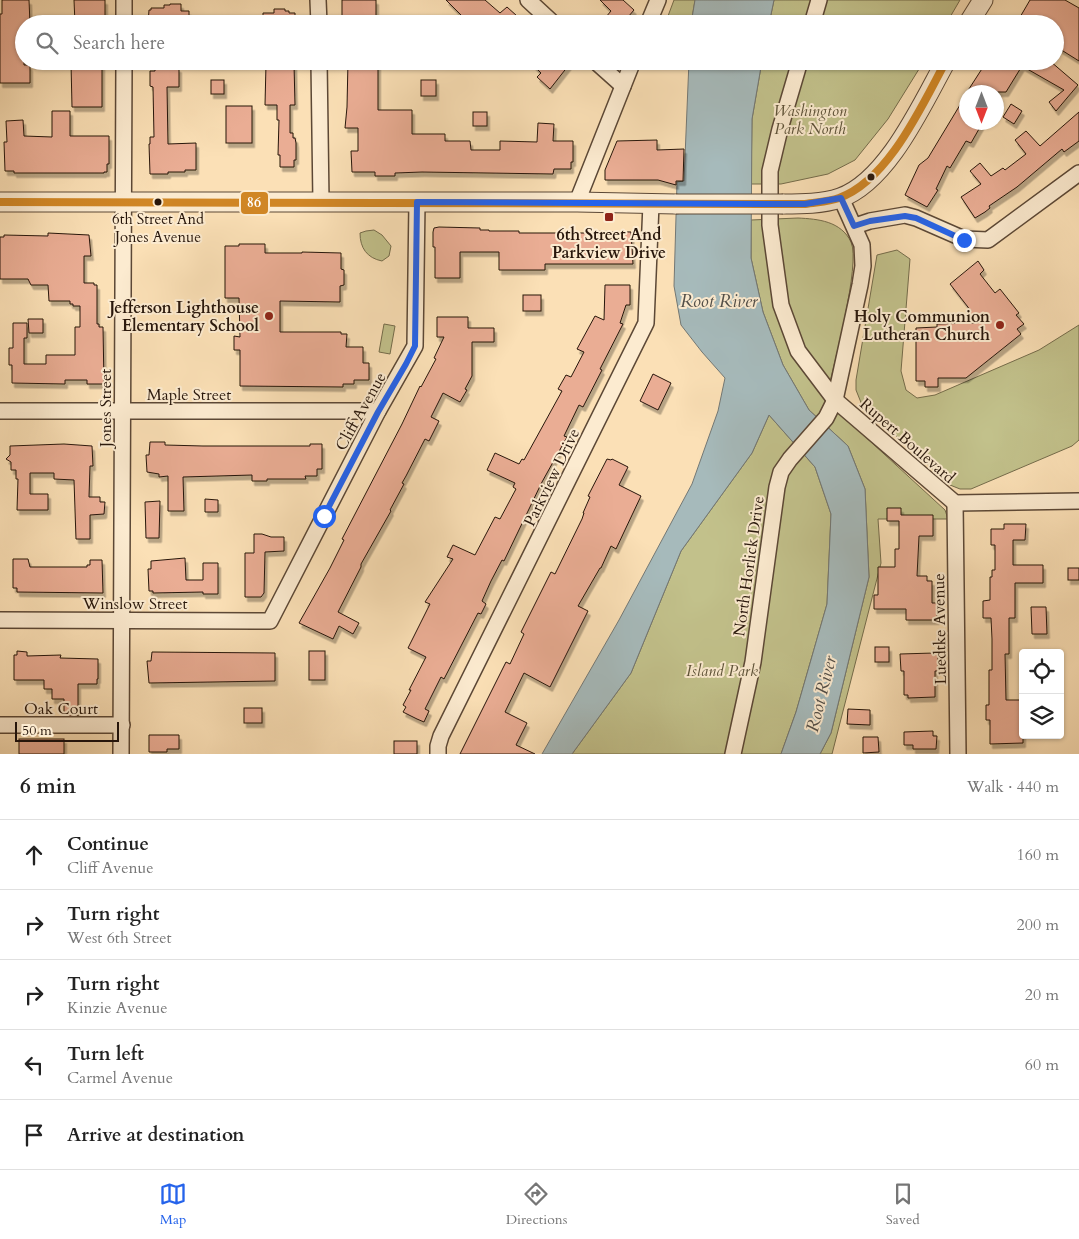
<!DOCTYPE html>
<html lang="en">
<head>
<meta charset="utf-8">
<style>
  :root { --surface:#fff; --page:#f2f2f2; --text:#222; --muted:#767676; --line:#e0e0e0; --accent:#2563eb }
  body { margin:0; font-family:Cardo,serif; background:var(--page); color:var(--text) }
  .controls { position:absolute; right:15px; bottom:15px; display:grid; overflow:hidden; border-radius:5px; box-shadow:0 1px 4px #0004 }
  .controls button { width:45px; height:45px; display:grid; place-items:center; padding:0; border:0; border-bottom:1px solid var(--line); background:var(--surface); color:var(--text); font:25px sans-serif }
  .compass { position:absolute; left:959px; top:85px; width:45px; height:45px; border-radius:50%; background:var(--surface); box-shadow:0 1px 4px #0004; rotate:180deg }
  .scale { position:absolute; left:15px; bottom:12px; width:104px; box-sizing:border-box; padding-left:5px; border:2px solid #27160b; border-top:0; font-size:14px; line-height:18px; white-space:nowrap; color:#27160b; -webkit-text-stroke:4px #fcebd0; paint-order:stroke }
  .stop { position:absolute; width:15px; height:15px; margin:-11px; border:4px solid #2563eb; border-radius:50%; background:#fff }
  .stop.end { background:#2563eb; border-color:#fff; box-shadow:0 1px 5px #0008 }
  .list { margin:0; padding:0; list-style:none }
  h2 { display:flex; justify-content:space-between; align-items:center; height:65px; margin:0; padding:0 20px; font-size:21px }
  h2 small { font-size:16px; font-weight:400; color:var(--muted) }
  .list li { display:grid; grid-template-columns:32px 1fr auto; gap:15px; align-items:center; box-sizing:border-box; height:70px; padding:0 20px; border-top:1px solid var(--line) }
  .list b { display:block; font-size:19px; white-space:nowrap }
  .list p { margin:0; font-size:16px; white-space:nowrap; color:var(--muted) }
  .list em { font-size:16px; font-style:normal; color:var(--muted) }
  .icon { flex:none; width:28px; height:28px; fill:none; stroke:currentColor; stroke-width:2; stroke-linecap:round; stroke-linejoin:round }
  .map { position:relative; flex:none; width:1079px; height:754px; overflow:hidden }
  .search { position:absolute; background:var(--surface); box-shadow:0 1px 4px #0004; left:15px; right:15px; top:15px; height:55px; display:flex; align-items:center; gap:12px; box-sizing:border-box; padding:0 18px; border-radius:28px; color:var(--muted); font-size:19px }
  .sheet { height:415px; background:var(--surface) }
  nav { display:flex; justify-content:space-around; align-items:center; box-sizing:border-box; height:70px; border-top:1px solid var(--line); background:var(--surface); font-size:14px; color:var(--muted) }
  nav a { display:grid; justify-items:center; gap:2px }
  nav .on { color:var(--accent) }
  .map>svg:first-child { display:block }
</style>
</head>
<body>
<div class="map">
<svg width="1079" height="754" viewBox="0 0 1079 754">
  <defs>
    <filter id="shadow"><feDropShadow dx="2.5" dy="4.5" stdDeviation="0" flood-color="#0004"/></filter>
  </defs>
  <rect width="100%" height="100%" fill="#fbe0b6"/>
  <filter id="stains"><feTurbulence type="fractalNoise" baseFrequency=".004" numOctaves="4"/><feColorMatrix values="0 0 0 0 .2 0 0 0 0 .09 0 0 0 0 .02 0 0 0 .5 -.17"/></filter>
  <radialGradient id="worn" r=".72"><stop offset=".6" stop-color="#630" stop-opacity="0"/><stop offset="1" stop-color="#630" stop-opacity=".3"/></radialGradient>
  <g fill="#c2c18b" stroke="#746c4b">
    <polygon points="674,0 695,0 691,24 665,24"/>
    <polygon points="774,0 960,0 946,24 769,24"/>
    <polygon points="762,61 924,61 888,119 855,160 828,174 781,184 751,184 752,119"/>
    <path d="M798,218C818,219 841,221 851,242C861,264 833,367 827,396L859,431L945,510L948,519H878L881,563L832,754H820L831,733L869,577L865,489L848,446L809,410L783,365L763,312L751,258V220Z"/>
    <path d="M374,230L382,235L391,246L389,256L382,261C367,258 360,248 360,233L366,231Z"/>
    <polygon points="897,250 910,259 901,371 906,390 917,398 935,395 1039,350 1079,325 1079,440 1072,446 971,489 960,489 950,485 862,405 856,390 856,380 877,255"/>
    <polygon points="384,324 395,326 390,354 379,352"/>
    <polygon points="769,415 815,467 831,514 827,604 796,712 781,754 572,754 631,673 681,551 752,453"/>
  </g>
  <g fill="#a6babb" stroke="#737875">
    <polygon points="695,0 774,0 769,24 691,24"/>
    <polygon points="689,61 762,61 752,119 751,258 763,312 783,365 809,410 848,446 865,489 869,577 831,733 820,754 781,754 796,712 827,604 831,514 815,467 769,415 752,453 681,551 631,673 572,754 542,754 619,620 692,484 718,411 725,378 702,352 681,325 674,286 677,182 684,181"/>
  </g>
  <g fill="#eaad94" stroke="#27160b" filter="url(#shadow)">
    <polygon points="2,0 29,0 30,24 24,24 24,65 29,65 30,67 30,83 0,83 0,14 2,14"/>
    <polygon points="74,0 105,0 105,24 75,24"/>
    <polygon points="342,0 376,0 376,18 342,17"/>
    <polygon points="446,0 485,0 500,13 507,7 517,16 511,24 470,24"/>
    <polygon points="600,0 623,0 634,10 622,24 600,24 611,11"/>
    <polygon points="1030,0 1065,0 1079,8 1079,61 1055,46 1055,24 1016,24"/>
    <polygon points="170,4 181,4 181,11 189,11 189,24 148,23 149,10 151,10 151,8 164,8 164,5 170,5"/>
    <polygon points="274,9 285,9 285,11 289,11 289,13 295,13 295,24 263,24 263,13 274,13"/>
    <polygon points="276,61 290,61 290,64 294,64 295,105 290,105 290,133 293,133 293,138 295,138 296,143 296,160 294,160 294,167 280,167 280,155 278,155 279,120 277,120 277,105 265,105 266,64 272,64 272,62"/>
    <polygon points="348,61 378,61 378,110 412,110 412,134 445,134 445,141 470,141 471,150 500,150 500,141 537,142 538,123 554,124 553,141 573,141 573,162 571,162 571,169 554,169 553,174 422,172 395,173 395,176 375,176 375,172 352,172 351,151 358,151 358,128 345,128 347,107"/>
    <polygon points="529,61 572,61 550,89 537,77 541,73"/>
    <polygon points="987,61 1050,61 1078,85 1056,111 1049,102 1064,90 1022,66 1006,92 967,92"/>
    <polygon points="71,63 102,64 102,107 72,107"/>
    <polygon points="158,67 179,68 179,87 167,87 168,144 196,143 196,170 185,170 185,172 168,172 168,174 150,174 149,144 150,144 150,137 154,137 153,87 150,86 150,71 155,71 155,68"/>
    <rect x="211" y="80" width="13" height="14"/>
    <rect x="421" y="80" width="15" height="16"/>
    <polygon points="966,95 966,122 983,122 971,143 966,141 950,168 947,166 936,189 938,190 927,207 905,195 919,165 928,158"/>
    <polygon points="1011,104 1022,111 1014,124 1003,117"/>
    <rect x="226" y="106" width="26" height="37"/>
    <polygon points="52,111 70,111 70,136 109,136 109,164 107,164 107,172 104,172 104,173 14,173 14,171 5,171 4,142 7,142 6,121 23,120 24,136 52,137"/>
    <rect x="473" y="112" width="14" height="14"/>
    <polygon points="1079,112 1079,141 1064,152 1062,149 1017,187 989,206 990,208 985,212 975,218 961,197 981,184 970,171 980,163 991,176 1003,168 1005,170 1026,154 1015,140 1026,131 1040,146"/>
    <polygon points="657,140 657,150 684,149 683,181 676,181 676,185 658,180 605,180 605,170 617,141"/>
    <polygon points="439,227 480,228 480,230 489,230 489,231 519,231 519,233 589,233 589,231 631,232 633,264 545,264 545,270 499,270 499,252 460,252 460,278 435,278 435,247 433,247 433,232 434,228"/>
    <polygon points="48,233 89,235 91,256 84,256 84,283 94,283 94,285 97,285 97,324 99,324 99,327 103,327 104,384 87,384 87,380 65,380 65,384 12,383 12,365 9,365 9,348 13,348 13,323 27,323 27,338 24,338 24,364 46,364 46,355 75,355 75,327 80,327 80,306 73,306 73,304 70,304 70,301 49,301 48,285 31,285 28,279 0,279 0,237 4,237 4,235 48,236"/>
    <polygon points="239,244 265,244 265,253 302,253 302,252 341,253 341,269 344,270 344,285 340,286 340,302 280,301 280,332 341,332 341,334 347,334 346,347 363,347 363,363 369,363 369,380 354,380 354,384 343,384 343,387 240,386 240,350 234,350 234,336 240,337 239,298 225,298 225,246 239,246"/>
    <polygon points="978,261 984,270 980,274 995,293 1000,289 1019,313 1016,315 1024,324 1017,329 1021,334 966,378 938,378 938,387 925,387 925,381 916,381 916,328 937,327 937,324 974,323 967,314 971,311 950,284"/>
    <polygon points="605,285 630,285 630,305 626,305 620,323 623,324 600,369 602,370 583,407 579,405 564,436 567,437 542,482 504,561 502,560 491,581 482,601 486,604 481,614 478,613 444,679 441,677 425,709 429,711 424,722 417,719 403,712 406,707 403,705 411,690 409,690 426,657 408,648 430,604 425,602 453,559 447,557 453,545 475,555 495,517 500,519 516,489 513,487 515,483 487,470 495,453 519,464 522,459 524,460 562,391 558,389 566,375 571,377 584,352 577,349 595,316 604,320"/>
    <rect x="523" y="295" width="18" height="16"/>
    <polygon points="437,317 468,317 468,328 494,328 494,342 472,342 472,376 465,389 467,390 460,402 443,393 431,417 439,421 429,441 425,439 406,476 402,483 404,484 390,510 391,511 361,564 361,567 338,612 359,623 353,634 339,626 333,639 299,623 330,568 344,540 342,539 402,424 420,386 421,387 436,359 434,358 444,337 437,337"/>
    <polygon points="28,319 43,319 43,333 29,333"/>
    <polygon points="653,374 671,383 658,410 640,401"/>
    <polygon points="150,442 165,442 165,445 203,446 310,446 310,444 322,444 322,469 317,469 317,476 305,476 306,479 267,479 267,481 252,481 252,475 183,477 184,511 168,511 168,476 159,477 159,474 147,472 146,455 149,455"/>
    <polygon points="64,444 92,446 93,466 90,466 89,497 100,497 100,502 105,502 104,514 90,515 90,539 76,539 74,480 54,479 54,473 30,473 30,494 48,494 48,510 17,510 18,479 16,479 16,470 11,470 11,462 6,459 10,455 10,446"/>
    <polygon points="607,459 611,460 612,459 628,467 619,485 641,496 616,549 611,546 601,568 600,568 578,606 588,611 550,687 524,673 505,712 527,723 516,745 535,754 460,754 506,662 510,664 524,634 521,632 551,572 555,574 582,519 584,513 583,513 590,497 588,496"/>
    <polygon points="205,499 218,500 218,512 205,512"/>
    <polygon points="160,501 159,538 146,538 145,502"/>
    <polygon points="887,508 901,508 901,515 933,515 933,536 919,536 917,576 927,576 927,581 932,581 932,603 937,603 937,620 906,620 906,609 874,609 874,595 878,595 878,567 895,567 895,549 899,549 899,521 887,521"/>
    <polygon points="1004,524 1026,524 1025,540 1013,540 1013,565 1043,565 1043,583 1015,583 1015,618 1009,618 1009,654 1005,654 1006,700 1023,700 1023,743 990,744 990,720 986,720 986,705 989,705 989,670 992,670 992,639 991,618 983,618 983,601 990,600 990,577 992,577 992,570 995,570 995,545 991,545 991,529 1004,529"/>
    <polygon points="254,534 262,534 271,537 284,537 284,551 265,552 264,593 261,597 245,597 245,553 254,553"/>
    <polygon points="185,558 186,580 203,580 203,563 218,563 218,594 203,594 203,592 153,593 153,591 149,591 148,569 151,569 151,561"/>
    <polygon points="13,559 28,559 30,567 87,567 87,565 90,565 90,560 102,560 103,593 17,592 17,588 13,588"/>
    <rect x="1068" y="568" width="11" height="12"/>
    <polygon points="1031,607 1046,607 1047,634 1032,634"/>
    <rect x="875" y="647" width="14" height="15"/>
    <polygon points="17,651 27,652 27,656 61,655 60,658 98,659 98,679 97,679 97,684 78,684 78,716 64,716 64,699 52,699 52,689 44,689 44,680 14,680 14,655 17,655"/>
    <rect x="309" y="651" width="16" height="29"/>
    <polygon points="152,652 275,653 275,681 149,683 147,661 151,661"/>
    <polygon points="934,653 938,654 938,671 935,671 935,697 908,698 908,695 904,695 904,671 901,671 900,654"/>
    <rect x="244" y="708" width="18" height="15"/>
    <polygon points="848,709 870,710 870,725 847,724"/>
    <polygon points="933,731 933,736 937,736 936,749 913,749 913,745 904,745 904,732"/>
    <polygon points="149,735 179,735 179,749 167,749 167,752 149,752"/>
    <polygon points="863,737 878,737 879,752 863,753"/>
    <rect x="19" y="739" width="45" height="15"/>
    <rect x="394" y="741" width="23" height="13"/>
  </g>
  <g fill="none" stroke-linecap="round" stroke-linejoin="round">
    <g stroke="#5c4836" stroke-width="18">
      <g id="minor">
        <polyline points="318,0 319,24"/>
        <polyline points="528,0 554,24"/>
        <polyline points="124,24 124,0"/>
        <polyline points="648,24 658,0"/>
        <polyline points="812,24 819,0"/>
        <polyline points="319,61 321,202"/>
        <polyline points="595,61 623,86"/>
        <polyline points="800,61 780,129 770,171 770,225 781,305 798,351 835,400 955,503 1079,501"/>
        <polyline points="577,202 633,61"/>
        <polyline points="855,226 870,221 905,215 916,218 964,239 988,240 1079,173"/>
        <polyline points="0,411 378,411"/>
        <polyline points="955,503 958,754"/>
        <polyline points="0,620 270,621 378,411 415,346 417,202"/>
        <polyline points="0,725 122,725"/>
        <polyline points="121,754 124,61"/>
        <polyline points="438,754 438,746 441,736 646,323 651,204"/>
        <polyline points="733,754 753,662 777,487 781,472 790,459 826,418 835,400 860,285 863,266 862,245 841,198"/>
      </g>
    </g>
    <g stroke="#5c4836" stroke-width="21">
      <g id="tertiary">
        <polyline points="968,24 983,0"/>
        <polyline points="0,202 577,202 676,204"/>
        <path d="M783,204C802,204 822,204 840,198C888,181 922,104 946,61"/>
      </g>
    </g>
    <use href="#minor" stroke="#fcebd0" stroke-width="15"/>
    <use href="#tertiary" stroke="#fcebd0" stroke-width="19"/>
    <g stroke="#5c4836" stroke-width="21" stroke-linecap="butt">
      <polyline id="tertiary-bridge" points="676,204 783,204"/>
    </g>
    <use href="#tertiary-bridge" stroke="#fcebd0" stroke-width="19"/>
    <g stroke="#fcebd0" stroke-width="11">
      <path id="bus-1" d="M0,202L805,204C816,202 828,202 839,198C889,180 922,105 946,61"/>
    </g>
    <use href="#bus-1" stroke="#d08625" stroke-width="8"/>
  </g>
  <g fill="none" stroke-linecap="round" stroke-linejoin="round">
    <polyline stroke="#2563eb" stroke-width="6" points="324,516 378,412 406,364 415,346 417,202 783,204 805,204 841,198 854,226 870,221 905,216 916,218 964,240"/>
  </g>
  <g fill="#27160b" stroke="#fcebd0" stroke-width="2">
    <circle cx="871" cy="177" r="4.5"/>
    <circle cx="158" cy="202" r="4.5"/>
  </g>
  <g fill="#8f2418" stroke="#fcebd0" stroke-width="2">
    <rect x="604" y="212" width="10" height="10" rx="2.5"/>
    <circle cx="269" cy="316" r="5"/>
    <circle cx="1000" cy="325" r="5"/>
  </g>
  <g text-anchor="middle" stroke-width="4" stroke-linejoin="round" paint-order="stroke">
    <g font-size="15" fill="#27160b" stroke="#fcebd0">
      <text x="158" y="224">6th Street And<tspan x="158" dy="18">Jones Avenue</tspan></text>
    </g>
    <g font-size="16" font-style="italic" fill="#5d5238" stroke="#fcebd0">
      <text x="810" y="116">Washington<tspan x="810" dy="18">Park North</tspan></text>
      <text x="722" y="676">Island Park</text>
    </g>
    <g font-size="16" font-weight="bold" fill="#27160b" stroke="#fcebd0" text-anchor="end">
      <text x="609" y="240" text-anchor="middle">6th Street And<tspan x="609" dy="18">Parkview Drive</tspan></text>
      <text x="259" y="313">Jefferson Lighthouse<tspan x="259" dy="18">Elementary School</tspan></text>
      <text x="990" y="322">Holy Communion<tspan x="990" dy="18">Lutheran Church</tspan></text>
    </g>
    <g font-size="16" fill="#27160b" stroke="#fcebd0">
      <text x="189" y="400">Maple Street</text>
      <text transform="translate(105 408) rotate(-90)" y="6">Jones Street</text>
      <text transform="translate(360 411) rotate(-61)" y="6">Cliff Avenue</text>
      <text transform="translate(908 440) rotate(41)" y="6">Rupert Boulevard</text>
      <text transform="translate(551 477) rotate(-64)" y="6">Parkview Drive</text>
      <text transform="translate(748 566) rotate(-82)" y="6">North Horlick Drive</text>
      <text x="135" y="609">Winslow Street</text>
      <text transform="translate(939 629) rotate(-91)" y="6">Luedtke Avenue</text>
      <text x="61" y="714">Oak Court</text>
    </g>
    <g font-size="18" font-style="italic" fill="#534f49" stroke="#fcebd0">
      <text x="719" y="307">Root River</text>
      <text transform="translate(821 694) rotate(-76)" y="6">Root River</text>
    </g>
  </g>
  <rect stroke="#fcebd0" stroke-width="2" x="240" y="191" width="29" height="24" rx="5" fill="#d08625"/>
  <g font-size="14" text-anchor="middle" font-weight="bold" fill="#fff">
    <text x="254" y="207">86</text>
  </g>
  <rect width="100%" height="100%" filter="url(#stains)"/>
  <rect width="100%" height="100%" fill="url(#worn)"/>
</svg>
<div class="controls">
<button><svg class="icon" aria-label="locate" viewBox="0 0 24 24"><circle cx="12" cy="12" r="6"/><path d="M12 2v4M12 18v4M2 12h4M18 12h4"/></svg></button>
<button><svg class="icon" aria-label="layers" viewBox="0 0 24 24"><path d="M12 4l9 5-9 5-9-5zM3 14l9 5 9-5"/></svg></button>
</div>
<svg class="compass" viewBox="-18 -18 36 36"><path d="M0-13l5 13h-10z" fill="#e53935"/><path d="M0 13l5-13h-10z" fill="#767676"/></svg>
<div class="scale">50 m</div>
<div class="stop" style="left:324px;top:516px"></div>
<div class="stop end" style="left:964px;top:240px"></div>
<div class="search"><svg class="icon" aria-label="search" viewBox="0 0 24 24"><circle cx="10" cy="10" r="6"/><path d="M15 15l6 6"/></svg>Search here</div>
</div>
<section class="sheet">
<h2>6 min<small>Walk · 440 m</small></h2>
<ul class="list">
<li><svg class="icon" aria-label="ahead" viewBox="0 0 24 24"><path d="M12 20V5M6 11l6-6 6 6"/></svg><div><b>Continue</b><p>Cliff Avenue</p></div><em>160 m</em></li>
<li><svg class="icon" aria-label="right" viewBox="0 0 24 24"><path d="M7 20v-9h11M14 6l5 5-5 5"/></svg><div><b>Turn right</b><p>West 6th Street</p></div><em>200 m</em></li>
<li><svg class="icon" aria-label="right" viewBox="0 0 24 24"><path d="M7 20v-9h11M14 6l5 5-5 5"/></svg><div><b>Turn right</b><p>Kinzie Avenue</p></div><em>20 m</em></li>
<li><svg class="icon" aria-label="left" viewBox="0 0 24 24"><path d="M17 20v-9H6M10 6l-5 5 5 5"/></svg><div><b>Turn left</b><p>Carmel Avenue</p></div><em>60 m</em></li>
<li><svg class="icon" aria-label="arrive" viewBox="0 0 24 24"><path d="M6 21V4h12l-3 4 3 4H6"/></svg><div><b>Arrive at destination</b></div></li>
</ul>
</section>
<nav>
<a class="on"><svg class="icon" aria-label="map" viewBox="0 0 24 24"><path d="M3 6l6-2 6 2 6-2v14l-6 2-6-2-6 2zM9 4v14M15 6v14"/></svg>Map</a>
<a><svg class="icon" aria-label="directions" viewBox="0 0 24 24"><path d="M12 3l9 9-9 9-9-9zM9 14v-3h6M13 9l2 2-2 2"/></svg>Directions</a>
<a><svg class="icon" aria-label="saved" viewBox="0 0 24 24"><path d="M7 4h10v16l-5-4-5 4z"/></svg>Saved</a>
</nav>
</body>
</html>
